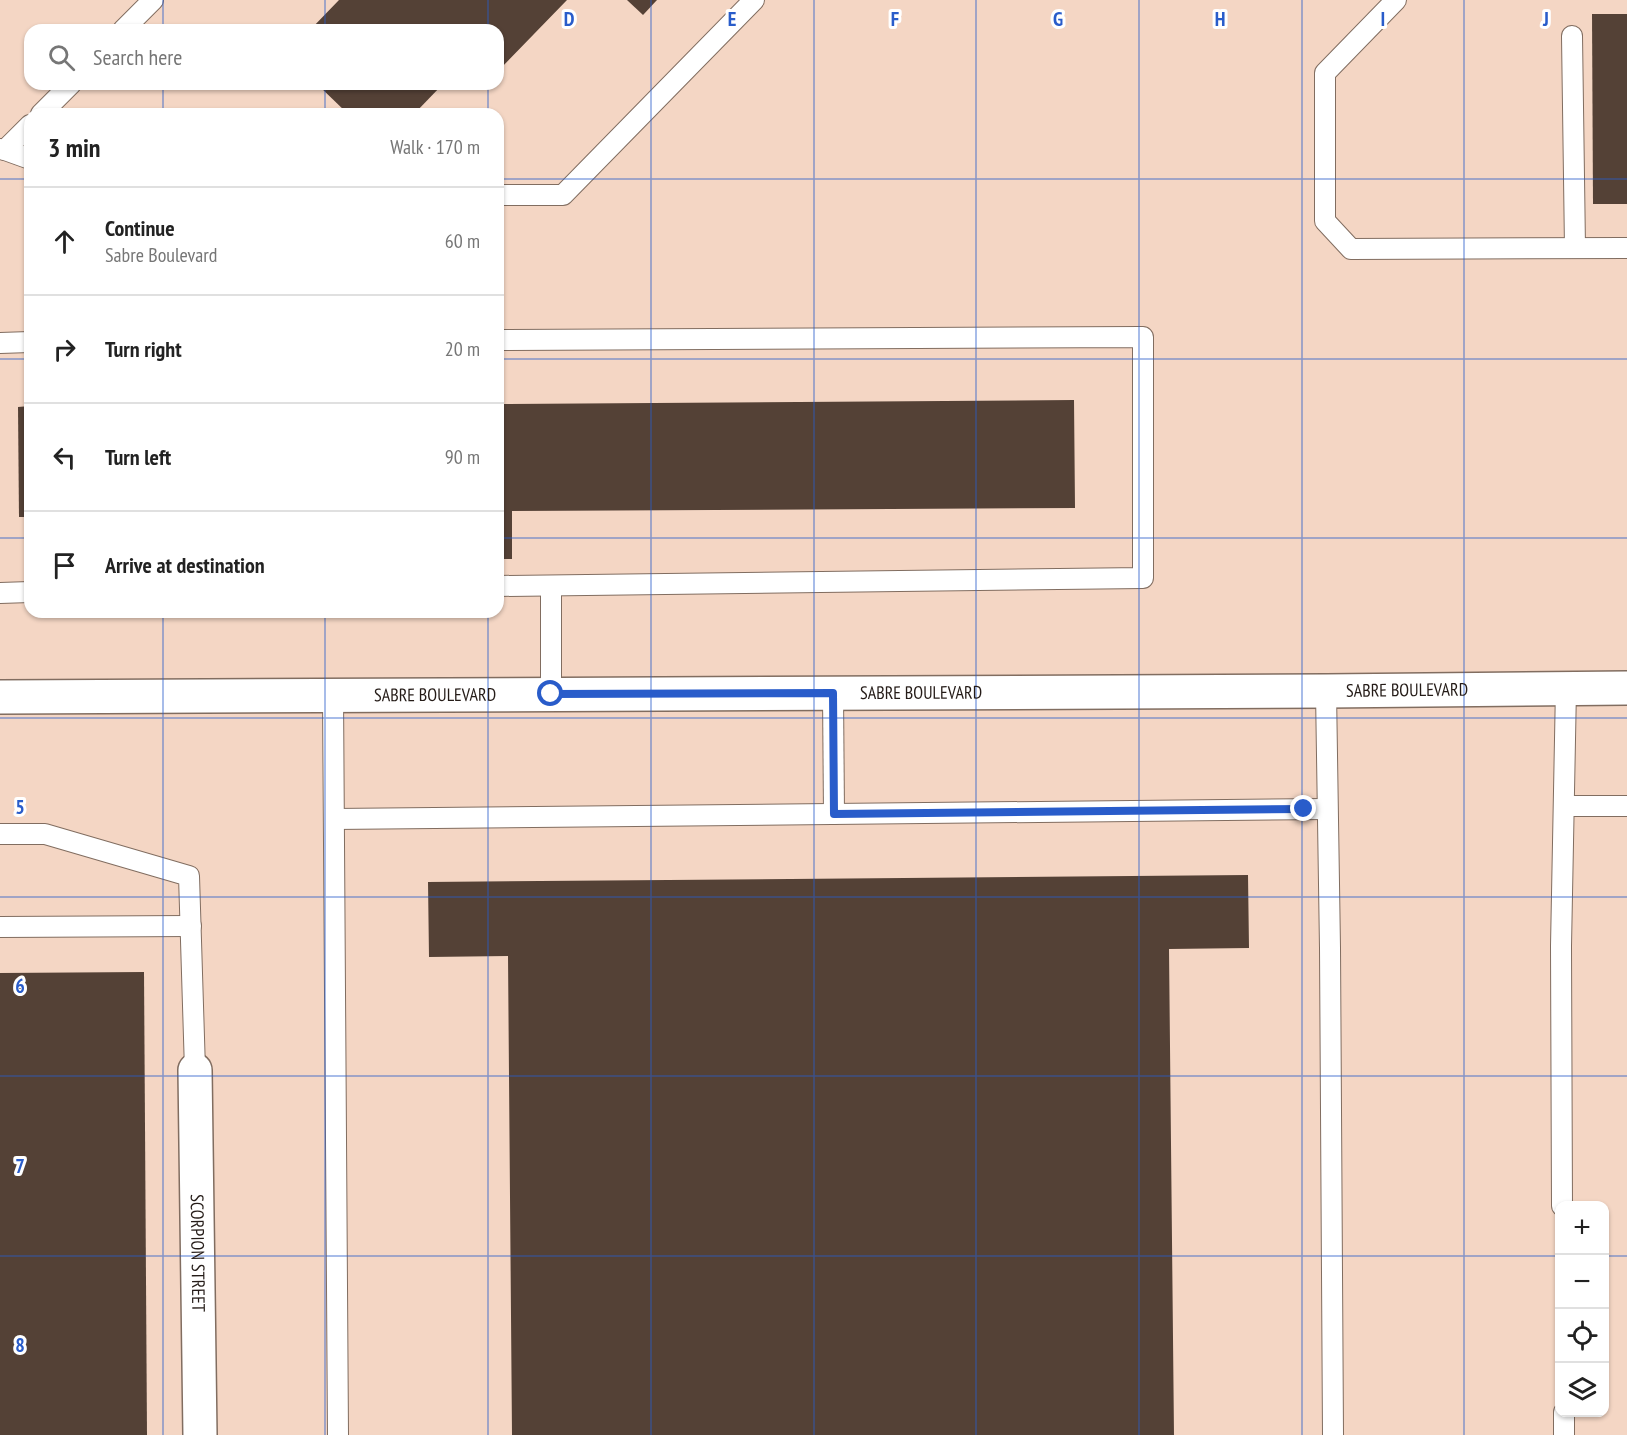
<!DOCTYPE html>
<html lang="en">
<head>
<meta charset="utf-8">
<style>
  :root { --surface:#fff; --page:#f6f6f6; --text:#222; --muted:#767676; --line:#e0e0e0 }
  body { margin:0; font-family:"PT Sans Narrow",sans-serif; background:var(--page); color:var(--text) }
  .controls { position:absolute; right:18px; bottom:18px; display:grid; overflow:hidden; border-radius:12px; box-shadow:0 2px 4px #0004 }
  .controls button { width:54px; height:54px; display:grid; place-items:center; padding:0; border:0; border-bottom:2px solid var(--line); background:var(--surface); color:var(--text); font:30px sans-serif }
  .stop { position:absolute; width:18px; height:18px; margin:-14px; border:4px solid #295cca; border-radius:50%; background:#fff }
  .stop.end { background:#295cca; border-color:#fff; box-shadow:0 2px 6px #0008 }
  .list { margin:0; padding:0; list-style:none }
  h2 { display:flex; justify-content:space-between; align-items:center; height:78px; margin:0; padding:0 24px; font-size:26px }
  h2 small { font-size:20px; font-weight:400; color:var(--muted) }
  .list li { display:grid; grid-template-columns:39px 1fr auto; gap:18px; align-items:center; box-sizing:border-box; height:108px; padding:0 24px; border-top:2px solid var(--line) }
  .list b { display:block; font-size:22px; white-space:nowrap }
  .list p { margin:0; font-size:20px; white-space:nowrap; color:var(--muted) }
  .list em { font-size:20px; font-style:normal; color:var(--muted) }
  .icon { flex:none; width:33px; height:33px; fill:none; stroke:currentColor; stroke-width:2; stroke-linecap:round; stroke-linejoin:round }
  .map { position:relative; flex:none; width:1627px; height:1435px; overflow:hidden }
  .search { position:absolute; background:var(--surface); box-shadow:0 2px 4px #0004; left:24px; top:24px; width:480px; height:66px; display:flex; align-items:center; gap:15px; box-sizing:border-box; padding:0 21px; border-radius:18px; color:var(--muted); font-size:22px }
  .panel { position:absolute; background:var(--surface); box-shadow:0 2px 4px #0004; left:24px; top:108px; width:480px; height:510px; border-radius:18px }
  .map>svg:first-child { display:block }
</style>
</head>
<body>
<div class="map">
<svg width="1627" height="1435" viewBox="0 0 1627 1435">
  <rect width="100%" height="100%" fill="#fae3d5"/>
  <path fill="#f4d6c4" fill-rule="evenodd" d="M0,0H1627V1435H0ZM30,30H498V84H30ZM30,114H498V612H30ZM1560,1206H1604V1412H1560Z"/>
  <g fill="#544136">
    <polygon points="339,0 567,0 498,71 498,30 310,30"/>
    <polygon points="627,0 657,0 643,15"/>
    <polygon points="1592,14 1627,14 1627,204 1593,204"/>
    <polygon points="317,84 443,84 414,114 348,114"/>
    <polygon points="1074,400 1075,508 512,511 512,559 498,559 498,404"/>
    <polygon points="30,406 30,517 19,517 18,407"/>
    <polygon points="1248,875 1249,948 1169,949 1174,1435 512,1435 508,956 429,957 428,882"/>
    <polygon points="144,972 147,1435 0,1435 0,973"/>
  </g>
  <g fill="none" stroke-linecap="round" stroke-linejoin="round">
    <g stroke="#816d60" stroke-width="22">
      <g id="lane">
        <polyline points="1396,0 1325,73 1325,221 1351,249 1627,248"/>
        <polyline points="123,30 153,0"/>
        <polyline points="1572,36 1575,248"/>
        <polyline points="41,114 71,84"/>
        <polyline points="0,149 5,150 30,125"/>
        <polyline points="5,150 30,159"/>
        <polyline points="498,195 563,195 754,0"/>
        <polyline points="498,340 1143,337 1143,578 498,586"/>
        <polyline points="0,343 30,342"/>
        <polyline points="551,586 551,694"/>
        <polyline points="0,593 30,592"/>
        <polyline points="1326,691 1330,948 1333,1435"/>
        <polyline points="833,693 834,814"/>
        <polyline points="333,695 338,1435"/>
        <polyline points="1564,806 1627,806"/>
        <polyline points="334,819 1327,809"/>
        <polyline points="0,834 45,834 189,876 195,1070"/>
        <polyline points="0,927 191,926"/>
        <polyline points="1562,1206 1561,946 1566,688"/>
        <polyline points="1564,1412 1564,1435"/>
      </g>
    </g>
    <g stroke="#816d60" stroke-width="36">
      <g id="street">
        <path id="s1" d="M0,697L1326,691L1627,688"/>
        <path id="s2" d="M195,1070L200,1435"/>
      </g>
    </g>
    <use href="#lane" stroke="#fff" stroke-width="20"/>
    <use href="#street" stroke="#fff" stroke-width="33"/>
  </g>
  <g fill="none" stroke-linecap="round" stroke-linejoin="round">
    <polyline stroke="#295cca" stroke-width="8" points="551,694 833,693 834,814 1304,809"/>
  </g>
  <path fill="none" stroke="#295cca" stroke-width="1.5" stroke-opacity="0.55" d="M163,0V30M325,0V30M488,0V30M651,0V1435M814,0V1435M976,0V1435M1139,0V1435M1302,0V1435M1464,0V1435M163,84V114M325,84V114M488,84V114M0,179H30M498,179H1627M0,359H30M498,359H1627M0,538H30M498,538H1627M163,612V1435M325,612V1435M488,612V1435M0,718H1627M0,897H1627M0,1076H1627M0,1256H1560M1604,1256H1627"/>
  <g text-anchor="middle" stroke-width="6" stroke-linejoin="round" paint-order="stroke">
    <g font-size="18" fill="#251c18" stroke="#fff">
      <text dy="6" stroke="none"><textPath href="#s1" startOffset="1407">SABRE BOULEVARD</textPath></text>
      <text dy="6" stroke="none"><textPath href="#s1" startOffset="921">SABRE BOULEVARD</textPath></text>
      <text dy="6" stroke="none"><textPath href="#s1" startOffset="435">SABRE BOULEVARD</textPath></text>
      <text dy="6" stroke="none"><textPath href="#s2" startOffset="183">SCORPION STREET</textPath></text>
    </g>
  </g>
  <g font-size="20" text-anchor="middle" font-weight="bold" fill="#295cca" stroke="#fff" stroke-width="6" stroke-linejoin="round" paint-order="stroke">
    <text x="569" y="26">D</text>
    <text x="732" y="26">E</text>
    <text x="895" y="26">F</text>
    <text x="1058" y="26">G</text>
    <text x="1220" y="26">H</text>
    <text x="1383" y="26">I</text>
    <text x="1546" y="26">J</text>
    <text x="20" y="814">5</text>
    <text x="20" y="993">6</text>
    <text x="20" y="1173">7</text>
    <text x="20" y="1352">8</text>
  </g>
</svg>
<div class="controls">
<button>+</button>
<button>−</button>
<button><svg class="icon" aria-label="locate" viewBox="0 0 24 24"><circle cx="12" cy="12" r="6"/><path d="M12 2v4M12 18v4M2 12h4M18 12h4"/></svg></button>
<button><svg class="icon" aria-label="layers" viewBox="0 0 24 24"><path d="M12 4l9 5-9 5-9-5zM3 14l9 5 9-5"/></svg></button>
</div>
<div class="stop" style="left:551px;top:694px"></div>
<div class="stop end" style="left:1304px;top:809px"></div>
<div class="search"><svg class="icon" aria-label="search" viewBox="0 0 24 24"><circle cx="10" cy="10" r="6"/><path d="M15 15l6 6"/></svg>Search here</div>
<section class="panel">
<h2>3 min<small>Walk · 170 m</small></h2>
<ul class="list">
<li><svg class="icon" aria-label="ahead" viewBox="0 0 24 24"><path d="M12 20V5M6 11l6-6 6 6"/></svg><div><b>Continue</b><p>Sabre Boulevard</p></div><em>60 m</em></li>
<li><svg class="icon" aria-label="right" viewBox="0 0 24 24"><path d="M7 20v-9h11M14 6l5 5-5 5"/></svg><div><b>Turn right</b></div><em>20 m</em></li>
<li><svg class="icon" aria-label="left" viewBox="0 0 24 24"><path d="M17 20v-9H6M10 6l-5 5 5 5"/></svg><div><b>Turn left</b></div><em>90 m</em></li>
<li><svg class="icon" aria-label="arrive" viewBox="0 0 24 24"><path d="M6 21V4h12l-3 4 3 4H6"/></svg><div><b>Arrive at destination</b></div></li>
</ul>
</section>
</div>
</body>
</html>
